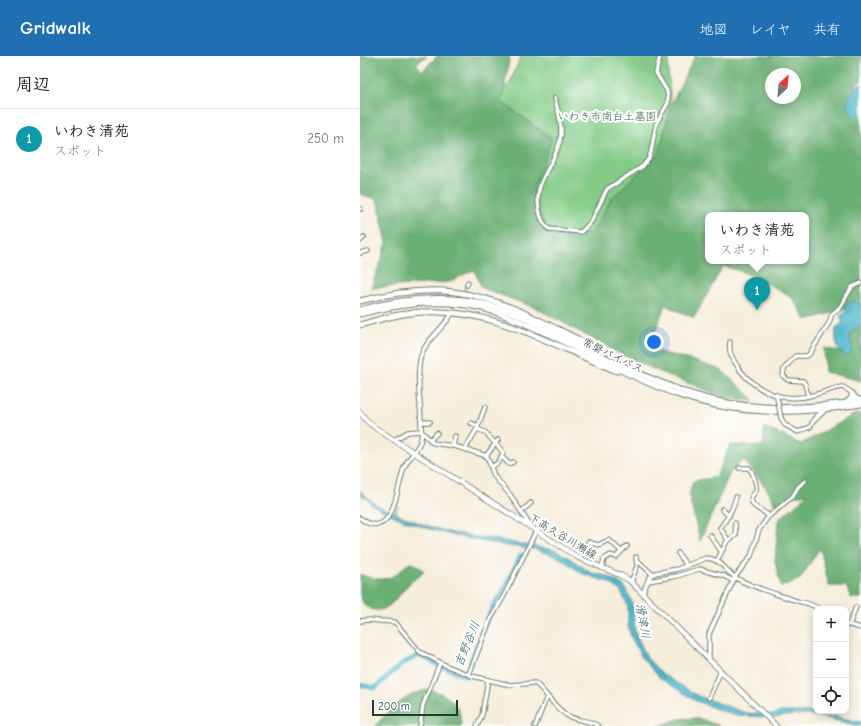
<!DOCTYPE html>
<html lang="ja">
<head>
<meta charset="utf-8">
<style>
  :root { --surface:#fff; --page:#f2f2f2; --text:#222; --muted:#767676; --line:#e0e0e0; --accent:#1f6fb2 }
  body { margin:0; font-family:"Comic Neue","Klee One",sans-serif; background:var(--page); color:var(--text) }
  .controls { position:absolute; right:12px; bottom:12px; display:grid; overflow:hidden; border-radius:8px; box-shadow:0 2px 10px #0003 }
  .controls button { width:36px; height:36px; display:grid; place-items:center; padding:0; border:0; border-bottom:1px solid var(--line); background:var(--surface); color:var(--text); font:20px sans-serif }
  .compass { position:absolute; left:405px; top:12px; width:36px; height:36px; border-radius:50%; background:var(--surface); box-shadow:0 2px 10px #0003; rotate:26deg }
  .scale { position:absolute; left:12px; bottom:10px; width:86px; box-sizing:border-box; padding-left:4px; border:2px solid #1f3d34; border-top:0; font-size:11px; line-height:14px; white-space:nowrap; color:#1f3d34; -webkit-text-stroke:3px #fff; paint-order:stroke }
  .you { position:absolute; left:294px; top:286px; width:14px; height:14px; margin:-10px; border:3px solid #fff; border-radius:50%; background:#1a73e8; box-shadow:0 0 0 6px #1a73e833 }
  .badge { display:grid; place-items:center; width:26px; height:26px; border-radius:50%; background:var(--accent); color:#fff; font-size:13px; font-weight:700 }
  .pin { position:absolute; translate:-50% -33px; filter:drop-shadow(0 1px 2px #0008) }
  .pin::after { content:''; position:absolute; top:21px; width:14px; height:12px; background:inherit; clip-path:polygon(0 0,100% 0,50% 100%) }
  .popup { position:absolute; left:345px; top:156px; width:104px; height:52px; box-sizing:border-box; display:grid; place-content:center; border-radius:8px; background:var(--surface); filter:drop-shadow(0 1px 3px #0005); font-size:13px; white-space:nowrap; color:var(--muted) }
  .popup b { font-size:15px; color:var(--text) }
  .popup::after { content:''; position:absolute; left:50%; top:100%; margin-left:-8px; border:8px solid transparent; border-top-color:var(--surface) }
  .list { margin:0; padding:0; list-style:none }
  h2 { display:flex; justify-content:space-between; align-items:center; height:52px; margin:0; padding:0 16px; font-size:17px }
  h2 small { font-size:13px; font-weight:400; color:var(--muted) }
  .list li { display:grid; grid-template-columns:26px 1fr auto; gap:12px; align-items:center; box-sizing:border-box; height:60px; padding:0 16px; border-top:1px solid var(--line) }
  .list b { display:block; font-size:15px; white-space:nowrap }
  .list p { margin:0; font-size:13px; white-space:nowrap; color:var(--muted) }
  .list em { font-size:13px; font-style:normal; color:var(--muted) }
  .icon { flex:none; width:22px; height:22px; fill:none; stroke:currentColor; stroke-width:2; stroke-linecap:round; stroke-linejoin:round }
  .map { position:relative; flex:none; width:501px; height:670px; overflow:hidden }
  header { display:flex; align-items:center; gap:24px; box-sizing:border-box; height:56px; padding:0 20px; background:var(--accent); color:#fff }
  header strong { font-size:19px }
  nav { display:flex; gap:22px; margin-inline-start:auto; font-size:14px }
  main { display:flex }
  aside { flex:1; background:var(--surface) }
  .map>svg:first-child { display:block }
</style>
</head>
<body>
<header>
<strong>Gridwalk</strong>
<nav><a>地図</a><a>レイヤ</a><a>共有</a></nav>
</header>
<main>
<aside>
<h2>周辺<small></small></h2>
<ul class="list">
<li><span class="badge" style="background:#0f9aa8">1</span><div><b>いわき清苑</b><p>スポット</p></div><em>250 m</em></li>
</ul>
</aside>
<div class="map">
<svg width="501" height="670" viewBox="0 0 501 670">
  <rect width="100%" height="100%" fill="#fff"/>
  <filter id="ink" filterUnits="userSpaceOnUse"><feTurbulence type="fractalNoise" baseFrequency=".025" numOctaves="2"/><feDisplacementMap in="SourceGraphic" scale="8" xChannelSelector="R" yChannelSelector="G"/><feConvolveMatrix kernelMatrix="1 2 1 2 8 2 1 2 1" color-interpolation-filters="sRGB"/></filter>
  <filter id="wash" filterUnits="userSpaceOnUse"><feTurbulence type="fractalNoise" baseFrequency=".012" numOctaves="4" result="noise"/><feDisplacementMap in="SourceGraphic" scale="16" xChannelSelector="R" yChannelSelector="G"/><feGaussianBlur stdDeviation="0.9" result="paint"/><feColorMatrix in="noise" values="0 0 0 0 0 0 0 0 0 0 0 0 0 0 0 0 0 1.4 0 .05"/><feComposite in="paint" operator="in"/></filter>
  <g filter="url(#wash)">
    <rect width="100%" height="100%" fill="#f6edda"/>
    <polygon fill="#83cb86" stroke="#51845d" points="161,0 309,0 308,14 311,48 299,97 252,142 232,177 203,182 179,170 173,133 192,83 142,46 145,29 148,31"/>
    <g fill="#6aaf73" stroke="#447654" fill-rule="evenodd">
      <path d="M0,0H67L56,8L62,15L77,0H150L142,46L192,83L173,133L185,170L203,182L232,177L252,142L299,97L311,48L335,0H501V25L497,27L486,48L493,59L501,55V249L446,264L432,242L395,220L363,210L334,262L305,249L289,293L334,305L361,314L395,344L369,343L305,318L262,299L176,252L122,232L114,214L89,226L11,232L27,187L17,144L0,138ZM411,18H435V42H411ZM348,159H446V205H348Z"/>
      <polygon points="501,268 501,325 465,316 464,292 491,298 490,278"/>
      <polygon points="495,358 501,358 501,542 491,542 486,530 469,530 460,492 440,523 421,531 415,506 418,464 448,438 433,440 417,453 407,433 384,404 371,415 340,485 329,439 333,425 356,421 370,389 403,390 404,371 441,388"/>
      <path d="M51,507L55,508L63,514V517C58,522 52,524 48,529C36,542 25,563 5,550L0,540V518C10,523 26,526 36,518C42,514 43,510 51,507Z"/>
      <path d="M67,634C86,635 102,649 101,670H15C30,654 45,638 67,634Z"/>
      <polygon points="338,662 360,670 299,670 318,663"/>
    </g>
    <g fill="#4cb6ca" stroke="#367a7f">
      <path d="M501,27V56L493,62L490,53L486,52C488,41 492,34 501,27Z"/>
      <path d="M493,245L501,249V269L490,278C489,287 497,294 487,300C475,294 475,284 476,272L483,266L480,260L486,256L485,250Z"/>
      <path d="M0,434C9,445 21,453 34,456L38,450L35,457L65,469L92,477L110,479L113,482L114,480L117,482H128L194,494L206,500L231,517L247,520L258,526L264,530L270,541L273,550L275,576L287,602L302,618L338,640L386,657L412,659L420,656H457L468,661L474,660L501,666V670L452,659H435L412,662L378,659L361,655L334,644L300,622L282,602L271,581L268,569V550L260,534L248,526L223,518L200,502L174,493H164L159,490L154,491C103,482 59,475 12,449L7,442L2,440Z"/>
    </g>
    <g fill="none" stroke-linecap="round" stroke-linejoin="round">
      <polyline stroke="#4cb6ca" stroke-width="5" points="0,629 15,632 43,607 60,599 82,611 105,620 132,552 143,535 161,499"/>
    </g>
  </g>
  <g filter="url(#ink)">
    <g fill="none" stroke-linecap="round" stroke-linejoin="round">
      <polyline stroke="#cbcab9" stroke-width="3.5" stroke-dasharray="3.5 2" stroke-linecap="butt" points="91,258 107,229"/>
      <g stroke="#6a7b6e" stroke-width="5.5">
        <g id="minor">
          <path d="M195,42C197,53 202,66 201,78C199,98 186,112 180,130C176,143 178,164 189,173L221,176L231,166L247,133L283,110L289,102L291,96L296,68L308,47V42L307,35L296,17L300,0"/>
          <polyline points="0,153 1,153"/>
          <polyline points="0,185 4,181"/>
          <polyline points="0,197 8,195"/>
          <polyline points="107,229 108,226"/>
          <path d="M370,286C368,298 374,305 380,314C398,337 425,347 453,339C463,337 473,332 483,331L491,336L492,338"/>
          <polyline points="448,340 445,328 443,325 428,324 423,320 424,313 435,300 447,300 450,297 469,267 472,258 480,251 492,231 501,227"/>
          <polyline points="421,362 425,369 438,376 450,371 454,364"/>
          <polyline points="61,366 70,366"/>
          <polyline points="111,367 118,370"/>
          <path d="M117,373L125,376L143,396C141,402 139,409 131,410"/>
          <polyline points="34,384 48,376 61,375 73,387 94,390 127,400 134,420 151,440 171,471"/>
          <polyline points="70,384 77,377"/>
          <polyline points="93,390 95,380"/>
          <polyline points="105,393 117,373 125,351"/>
          <polyline points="126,400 138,384"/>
          <polyline points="142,401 149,408 153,406"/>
          <polyline points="362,453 369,460"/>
          <polyline points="161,456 171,447"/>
          <polyline points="408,461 433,440 438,431 445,425"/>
          <path d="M0,462C34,488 37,430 44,412C48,401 58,395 61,383C62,379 61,372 61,368C61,347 56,324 60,304C63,286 82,274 91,259"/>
          <polyline points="350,479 361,495"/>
          <path d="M368,484L360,472C368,462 373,454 376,441"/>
          <polyline points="228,486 238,489 249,484 261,495"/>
          <polyline points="318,497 327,510"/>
          <polyline points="277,504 292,518"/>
          <polyline points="357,505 367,485 376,479 375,467"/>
          <polyline points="242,512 244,503 251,499 256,501 267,490"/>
          <polyline points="288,525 317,520 339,513 364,520 373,525"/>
          <polyline points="271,526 277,510 276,501"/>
          <path d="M283,537L289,522L295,517L318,513L346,502C362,503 365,515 376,522C392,531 413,537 431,543C441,547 450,546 459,553"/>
          <path d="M0,565L7,564L35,566L60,596L87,610L112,620L150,629L175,627C187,637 195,653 208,660C218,665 229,664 238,670"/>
          <polyline points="486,568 501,572"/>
          <polyline points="489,569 496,551"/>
          <path d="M349,603V578L375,521L391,500L399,474L408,461L407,458C401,454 388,450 392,440C393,438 396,436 396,434C397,429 393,416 389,412H379"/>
          <polyline points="109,618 130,564 144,540 176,475"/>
          <polyline points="349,642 361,615"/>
          <polyline points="60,670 63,649 80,607"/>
          <polyline points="117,670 122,659 128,624"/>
          <path d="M175,670C180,661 183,646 188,641"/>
        </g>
      </g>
      <g stroke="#6a7b6e" stroke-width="6">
        <polyline id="major" points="0,356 7,365 17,373 219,502 260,519 269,524 416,670"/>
      </g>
      <g stroke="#6a7b6e" stroke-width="7">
        <g id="highway">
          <path d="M0,245C74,226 118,233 185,267C203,276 222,284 239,295"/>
          <path d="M0,254C35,244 69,240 105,244C143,249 178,268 212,285C248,303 286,322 325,336C383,356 441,354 501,345"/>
          <path d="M0,258C40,247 82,242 122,252C146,258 168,269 190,279C233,300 276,324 322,340C380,360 441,358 501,348"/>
          <path d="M0,269C21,263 41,257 63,256C134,252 193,290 257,315"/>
          <polyline points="486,347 492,342 492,338 496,343 500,344"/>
          <polyline points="454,364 463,355"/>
        </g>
      </g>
      <use href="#minor" stroke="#fff" stroke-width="3.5"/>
      <use href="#major" stroke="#fff" stroke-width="4.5"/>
      <use href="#highway" stroke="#fff" stroke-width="5"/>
      <g stroke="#6a7b6e" stroke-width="5.5" stroke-linecap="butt">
        <polyline id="minor-bridge" points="417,342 421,362"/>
      </g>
      <use href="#minor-bridge" stroke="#fff" stroke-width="3.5"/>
    </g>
  </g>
  <g text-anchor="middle" stroke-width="4" stroke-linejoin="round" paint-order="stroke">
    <g font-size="11" fill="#386048" stroke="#fff">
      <text x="247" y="64">いわき市南白土墓園</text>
    </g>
    <g font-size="11" fill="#1f3d34" stroke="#fff">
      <text transform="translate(253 299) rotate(26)" y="4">常磐バイパス</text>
      <text transform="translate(203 480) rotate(31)" y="4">下高久谷川瀬線</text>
    </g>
    <g font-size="12" font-style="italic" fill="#2c6161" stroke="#fff">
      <text transform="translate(283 565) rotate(79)" y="4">滑津川</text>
      <text transform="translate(107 588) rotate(-68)" y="4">吉野谷川</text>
    </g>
  </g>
</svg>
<div class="controls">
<button>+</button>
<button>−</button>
<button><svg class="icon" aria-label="locate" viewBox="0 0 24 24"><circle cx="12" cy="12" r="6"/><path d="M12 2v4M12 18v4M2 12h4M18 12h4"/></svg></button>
</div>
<svg class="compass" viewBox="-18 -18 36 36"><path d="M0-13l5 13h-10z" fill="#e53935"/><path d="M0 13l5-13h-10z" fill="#767676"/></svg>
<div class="scale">200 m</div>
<div class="you"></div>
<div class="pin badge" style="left:397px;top:254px;background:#0f9aa8">1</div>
<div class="popup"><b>いわき清苑</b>スポット</div>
</div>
</main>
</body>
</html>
